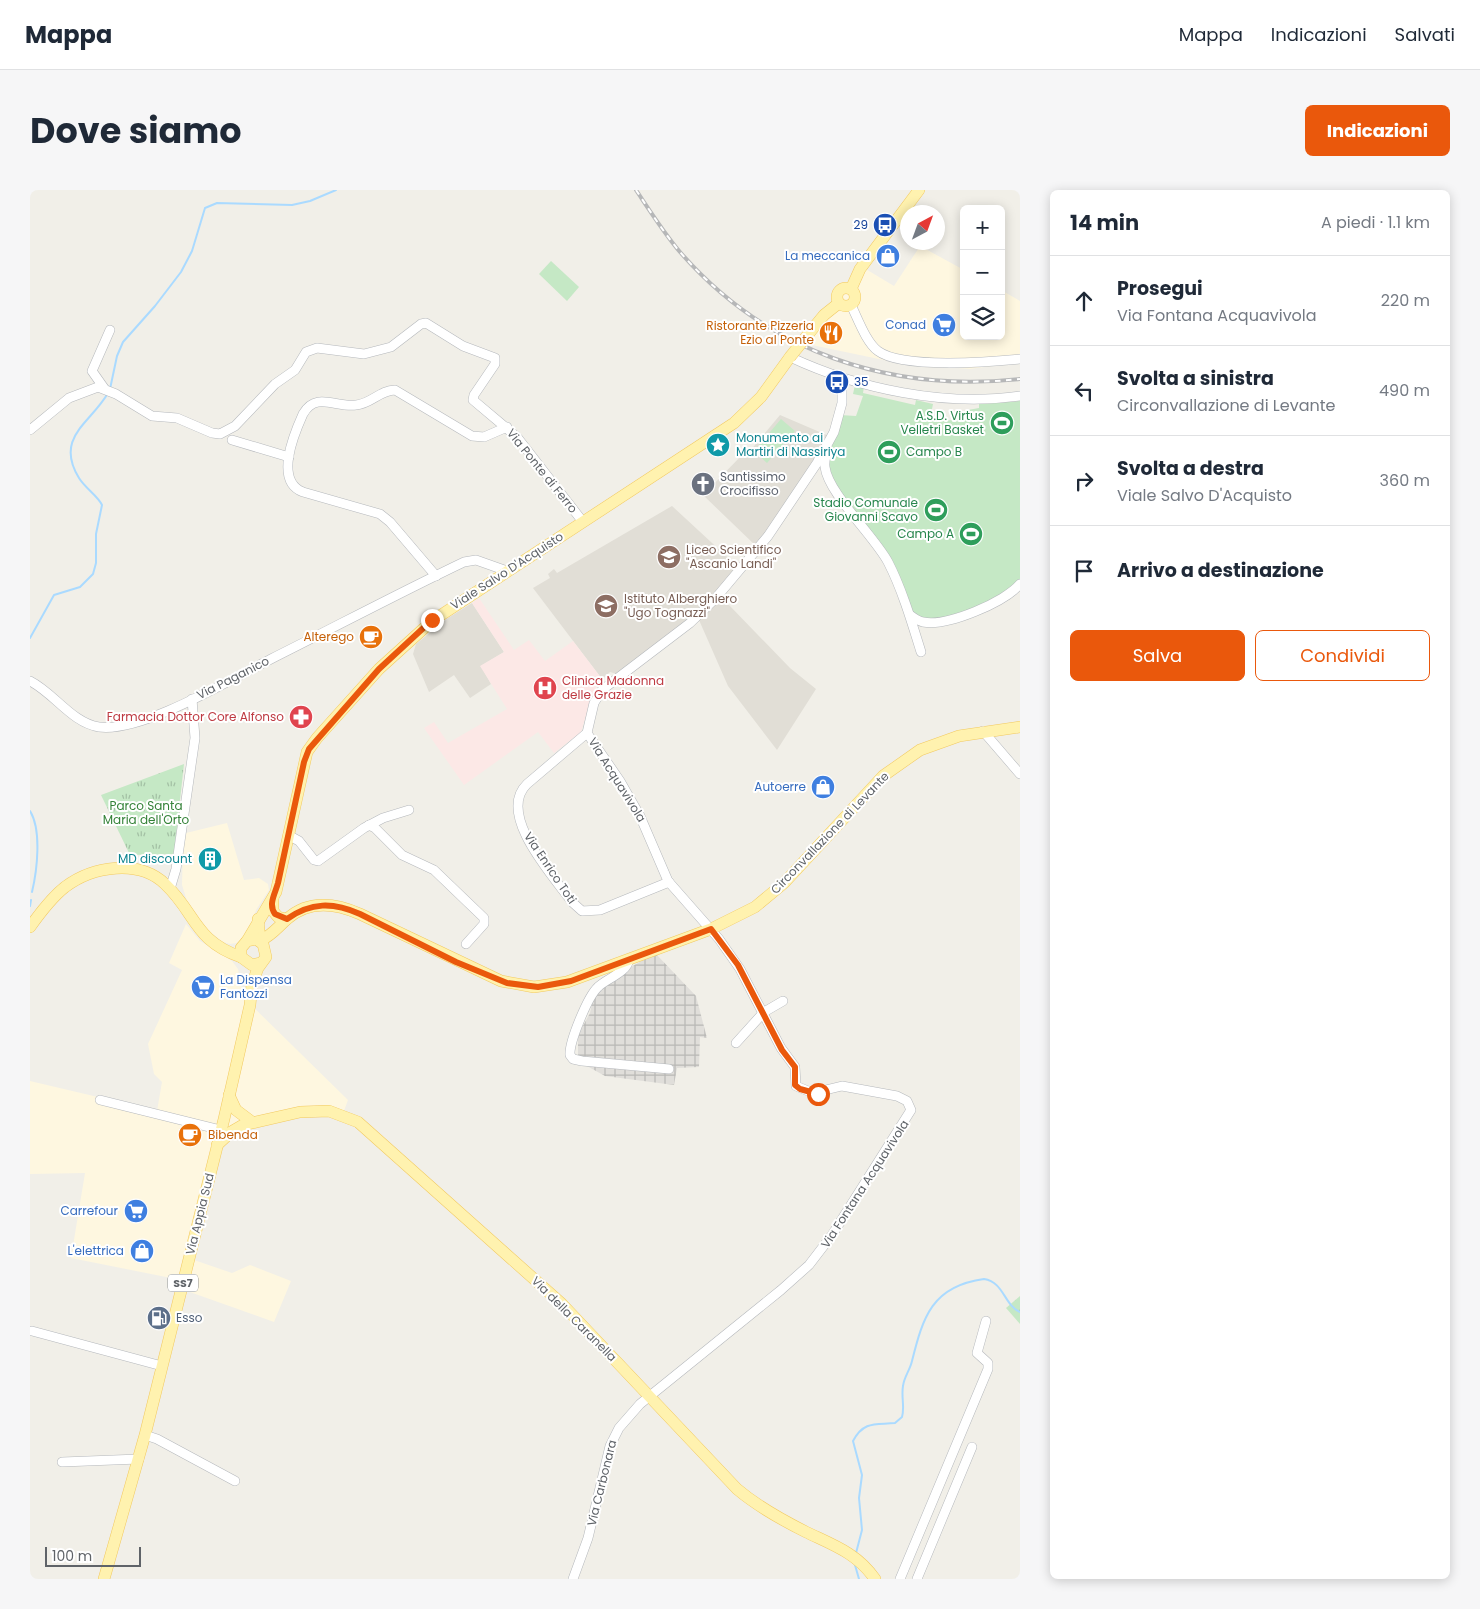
<!DOCTYPE html>
<html lang="it">
<meta charset="utf-8">
<style>
body{margin:0;font-family:Poppins,sans-serif;background:#f6f6f7;color:#1f2937}
.controls{position:absolute;right:15px;top:15px;display:grid;overflow:hidden;border-radius:8px;box-shadow:0 2px 12px #0003}
.controls button{width:45px;height:45px;display:grid;place-items:center;padding:0;border:0;border-bottom:1px solid #e0e1e3;background:#fff;color:#1f2937;font:25px sans-serif}
.compass{position:absolute;left:870px;top:15px;width:45px;height:45px;border-radius:50%;background:#fff;box-shadow:0 2px 12px #0003;rotate:41deg}
.scale{position:absolute;left:15px;bottom:12px;width:96px;box-sizing:border-box;padding-left:5px;border:2px solid #5f6368;border-top:0;font-size:14px;line-height:18px;white-space:nowrap;color:#5f6368;-webkit-text-stroke:4px #fff;paint-order:stroke}
.stop{position:absolute;width:15px;height:15px;margin:-11px;border:4px solid #ea580c;border-radius:50%;background:#fff}
.stop.end{background:#ea580c;border-color:#fff;box-shadow:0 1px 5px #0008}
.list{margin:0;padding:0;list-style:none}
h2{display:flex;justify-content:space-between;align-items:center;height:65px;margin:0;padding:0 20px;font-size:21px}
h2 small{font-size:16px;font-weight:400;color:#747a83}
.list li{display:grid;grid-template-columns:32px 1fr auto;gap:15px;align-items:center;box-sizing:border-box;height:90px;padding:0 20px;border-top:1px solid #e0e1e3}
.list b{display:block;font-size:19px;white-space:nowrap}
.list p{margin:0;font-size:16px;white-space:nowrap;color:#747a83}
.list em{font-size:16px;font-style:normal;color:#747a83}
.actions{display:flex;gap:10px;padding:15px 20px}
.actions a{flex:1;padding:11px 0;border:1px solid #ea580c;border-radius:8px;text-align:center;font-size:18px;color:#ea580c}
.actions .main{background:#ea580c;color:#fff}
.icon{flex:none;width:28px;height:28px;fill:none;stroke:currentColor;stroke-width:2;stroke-linecap:round;stroke-linejoin:round}
.map{position:relative;flex:none;width:990px;height:1389px;overflow:hidden;border-radius:8px}
header{display:flex;align-items:center;gap:30px;box-sizing:border-box;height:70px;padding:0 25px;background:#fff;border-bottom:1px solid #e0e1e3}
header strong{font-size:24px}
nav{display:flex;gap:28px;margin-inline-start:auto;font-size:18px}
.intro{display:flex;align-items:center;justify-content:space-between;box-sizing:border-box;height:120px;padding:0 30px}
h1{margin:0;font-size:35px}
.button{padding:12px 22px;border-radius:8px;background:#ea580c;color:#fff;font-size:18px;font-weight:700}
main{display:flex;gap:30px;padding:0 30px}
aside{flex:1;background:#fff;border-radius:8px;box-shadow:0 2px 12px #0003}
.map>svg:first-child{display:block}
.commercial{fill:#fef7e0}
.industrial{fill:url(#industrial-grid)}
.education{fill:#e1ded6}
.medical{fill:#fce8e6}
.grass{fill:#c5e8c5}
.forest{fill:url(#forest-crowns)}
.park{fill:url(#park-tufts)}
.lines{fill:none;stroke-linecap:round;stroke-linejoin:round}
.stream{stroke:#aadaff;stroke-width:2}
.minor-casing{stroke:#b5b8bc;stroke-width:10}
.major-casing{stroke:#f2c960;stroke-width:12}
.minor{stroke:#fff;stroke-width:9}
.major{stroke:#fff2af;stroke-width:11}
.rail-casing{stroke:#b6b7b8;stroke-width:4}
.rail{stroke:#fff;stroke-width:2;stroke-dasharray:5.5;stroke-linecap:butt}
.major-bridge-casing{stroke:#f2c960;stroke-width:12;stroke-linecap:butt}
.major-bridge{stroke:#fff2af;stroke-width:11}
.route{stroke:#ea580c;stroke-width:6}
.labels{text-anchor:middle;stroke-width:4;stroke-linejoin:round;paint-order:stroke}
.shield{fill:#fff;stroke:#8f9295;stroke-width:1}
.shield-label{font-size:11px;font-weight:bold;fill:#5f6368}
.transit-label{font-size:12px;fill:#164399;stroke:#fff;text-anchor:end}
.shop-label{font-size:12px;fill:#366cbe;stroke:#fff;text-anchor:end}
.food-label{font-size:12px;fill:#c56008;stroke:#fff;text-anchor:end}
.leisure-label{font-size:12px;fill:#27864d;stroke:#fff;text-anchor:end}
.culture-label{font-size:12px;fill:#0d838f;stroke:#fff;text-anchor:start}
.street-label{font-size:12px;fill:#5f6368;stroke:#fff}
.worship-label{font-size:12px;fill:#5b616d;stroke:#fff;text-anchor:start}
.education-label{font-size:12px;fill:#785e54;stroke:#fff;text-anchor:start}
.health-label{font-size:12px;fill:#be3a42;stroke:#fff;text-anchor:start}
.park-label{font-size:12px;fill:#348238;stroke:#fff}
.service-label{font-size:12px;fill:#4e5e75;stroke:#fff;text-anchor:start}
</style>
<header>
<strong>Mappa</strong>
<nav><a>Mappa</a><a>Indicazioni</a><a>Salvati</a></nav>
</header>
<div class="intro"><h1>Dove siamo</h1><a class="button">Indicazioni</a></div>
<main>
<div class="map">
<svg width="990" height="1389" viewBox="0 0 990 1389">
<defs>
<pattern id="industrial-grid" width="8" height="8" patternUnits="userSpaceOnUse" patternTransform="scale(1.25)"><rect width="8" height="8" fill="#e0deda"/><path d="M0 4h8M4 0v8" fill="none" stroke="#b9b8b5"/></pattern>
<pattern id="forest-crowns" width="20" height="18" patternUnits="userSpaceOnUse" patternTransform="scale(1.25)"><rect width="20" height="18" fill="#c5e8c5"/><path d="M2 6a3 3 0 1 1 6 0M12 15a3 3 0 1 1 6 0" fill="none" stroke="#a3c0a4"/></pattern>
<pattern id="park-tufts" width="24" height="20" patternUnits="userSpaceOnUse" patternTransform="scale(1.25)"><rect width="24" height="20" fill="#c5e8c5"/><path d="M3 7l-1-3M5 7V3M7 7l1-3M15 17l-1-3M17 17v-4M19 17l1-3" fill="none" stroke="#a3c0a4"/></pattern>
</defs>
<rect width="100%" height="100%" fill="#f1efe8"/>
<g class="commercial">
<path d="M890 56 934 80V146H971V100L990 111V172L940 179 868 173 777 154 834 78 864 96Z"/>
<path d="M197 633 214 690 229 688 238 694 239 700 226 720 218 743 207 753 200 754 193 752 175 738 157 711 152 695 153 656 156 643Z"/>
<path d="M156 734 170 751 202 771 208 779 214 808 318 910 311 929 296 925H279L248 931 204 943 193 956 164 1070 202 1083 220 1075 261 1091 244 1132 157 1101 146 1089 41 1068 55 983 0 984V891L127 921 132 892 124 884 118 854 152 780 139 773Z"/>
</g>
<path class="industrial" d="M625 763 666 806 677 848 670 847 669 877 647 878 644 895 575 886 548 871V845L560 823 564 804 574 793Z"/>
<g class="education">
<path d="M750 225 799 246 784 274 726 356 673 305 712 265 715 267Z"/>
<path d="M642 316 708 377 654 434 631 450 587 484 580 482 572 489 503 398 520 388 518 384 524 379 527 383Z"/>
<path d="M687 412 699 415 760 478 786 499 747 560 698 496 669 430Z"/>
<path d="M442 413 474 462 451 476 461 494 440 508 424 485 399 502 383 464 386 454 418 428Z"/>
</g>
<path class="medical" d="M449 408 484 460 499 450 515 471 543 451 572 489 563 503 551 542 524 563 508 542 434 595 394 538 404 532 418 553 477 519 450 476 474 462 442 413Z"/>
<g class="grass">
<path d="M521 71 549 97 537 111 509 84Z"/>
<path d="M825 195 834 197 833 203 885 215 886 210 903 214 900 229 914 231 937 228 938 220 949 218V214L990 211V390C980 407 914 435 894 430 874 424 869 385 860 368 847 345 803 305 799 281 796 264 806 242 810 225L826 226 833 206 823 204Z"/>
<path d="M751 229 765 241 737 273 724 261Z"/>
</g>
<path class="forest" d="M990 1106V1134L976 1118Z"/>
<path class="park" d="M154 574 144 664 100 665 71 605Z"/>
<g class="lines">
<g class="stream">
<path d="M80 199 87 166 93 152 125 116 151 82 162 61 175 18 187 13 262 15 280 11 306 0"/>
<path d="M0 448 24 405 50 397 63 384 66 373V344L72 315C68 306 55 298 49 288 24 247 61 233 78 203"/>
<path d="M0 621C12 640 7 681 2 702"/>
<path d="M0 716 1 710"/>
<path d="M826 1363 832 1340 829 1308 832 1285 823 1251C834 1230 847 1235 865 1233L872 1227C875 1217 871 1207 873 1196 874 1187 880 1180 882 1171 893 1127 902 1096 954 1089 974 1092 974 1115 990 1122"/>
<path d="M825 1375 829 1389"/>
</g>
<g class="minor-casing">
<g id="minor">
<path d="M821 115C828 129 836 152 848 161 872 179 960 172 990 169"/>
<path d="M760 167C828 199 916 217 990 206"/>
<path d="M74 198 62 181 80 140"/>
<path d="M0 240 39 208 68 197 86 204 122 226 147 228 182 243 190 244 205 236 245 194 265 180 276 162 287 158 334 164 361 157 391 134 396 133 433 156 465 168V174L444 205 443 210 487 247 553 332"/>
<path d="M202 250 259 267"/>
<path d="M797 262C796 267 794 271 795 277 798 303 844 346 858 372 872 399 882 433 891 462"/>
<path d="M406 386 360 332 350 324 273 302C244 291 264 244 273 224 286 201 306 218 326 215 341 214 350 200 365 200L442 246 454 247 477 237"/>
<path d="M880 425C884 428 888 431 893 432 917 437 975 412 990 394"/>
<path d="M0 491C24 503 42 533 69 537 112 543 201 489 241 469 305 437 369 403 434 372L446 370 477 381"/>
<path d="M953 541 990 584"/>
<path d="M557 543 497 594C466 624 523 686 542 712L552 721 570 720 639 692"/>
<path d="M339 635 345 638 372 665 404 680 454 728V734L436 754"/>
<path d="M258 645 269 651 284 670 288 671 334 638 353 628 379 620"/>
<path d="M140 699 146 679 165 548 162 509"/>
<path d="M599 769C597 783 577 788 568 797 558 806 539 852 540 865L543 869 552 871 639 879"/>
<path d="M706 853 734 822 753 811"/>
<path d="M70 910 191 940"/>
<path d="M2 1141 132 1176"/>
<path d="M115 1245 127 1249 205 1291"/>
<path d="M32 1272 109 1269"/>
<path d="M543 1389 558 1348 580 1256 589 1238 610 1214 751 1100 779 1075 802 1045 881 920 877 911 867 906 812 896 783 903 766 896 765 877 751 858 710 779 689 749 638 691 610 626 590 591 557 543 564 513 572 500 660 433 685 409 738 346 787 273 804 242 812 213V188"/>
<path d="M870 1389 958 1179V1173L947 1163 956 1131"/>
<path d="M887 1389 942 1257"/>
</g>
</g>
<g class="major-casing">
<g id="major">
<circle cx="816" cy="107" r="9"/>
<path d="M821 99 830 79 889 0"/>
<path d="M780 142 794 125 809 113"/>
<path d="M243 708V721L248 727 257 729"/>
<path d="M228 729 230 751C242 745 247 738 257 729 278 710 305 713 330 724L471 791 504 797 537 792 681 739 725 717 754 693 853 586 890 560 929 546 990 537"/>
<path d="M0 737C10 723 21 708 35 697 63 676 109 669 135 694 166 723 164 751 211 767"/>
<path d="M217 751 246 702 277 562 287 548 349 479 402 431 704 233 731 207 760 167"/>
<path d="M199 905 206 920 222 932"/>
<path d="M187 955 201 942 213 935 270 922 299 921 328 932 532 1114 707 1299C727 1316 752 1330 776 1342 803 1355 827 1363 845 1389"/>
<path d="M74 1389 115 1245 194 929 220 815 222 794 228 778 236 767 233 754 226 749 217 751 211 758V767L222 775 230 773"/>
</g>
</g>
<use href="#minor" class="minor"/>
<use href="#major" class="major"/>
<g class="rail-casing">
<path id="rail" d="M606 0C620 21 634 43 650 62 737 162 859 203 990 189"/>
</g>
<use href="#rail" class="rail"/>
<g class="major-bridge-casing">
<path id="major-bridge" d="M760 167 780 142"/>
</g>
<use href="#major-bridge" class="major-bridge"/>
</g>
<g class="lines">
<path class="route" d="M402 430 349 479 279 559 274 572 248 693C245 704 238 714 245 724L257 729C281 712 303 712 330 724L426 772 477 793 508 797 541 791 681 739 708 775 752 860 765 877V895L770 899 788 904"/>
</g>
<defs>
<g id="bus-disc" transform="scale(1.25)"><circle r="9.5" fill="#1a4fb4" stroke="#fff"/><path d="M-5-6H5V4H4V6H2V4H-2V6H-4V4H-5ZM-3.5-4V0h7V-4ZM-3.5 1.2v1.5H-2V1.2ZM2 1.2v1.5H3.5V1.2Z" fill="#fff"/></g>
<g id="shop-disc" transform="scale(1.25)"><circle r="9.5" fill="#3f7fe0" stroke="#fff"/><path d="M-5-2.5h2.3a2.7 3.5 0 0 1 5.4 0H5L5.5 6h-11ZM-1.5-2.5h3a1.5 2.3 0 0 0-3 0Z" fill="#fff"/></g>
<g id="supermarket-disc" transform="scale(1.25)"><circle r="9.5" fill="#3f7fe0" stroke="#fff"/><path d="M-6-5.5h2.5l.6 2H6L4.5 2H-2.5L-4.4-4H-6ZM-1.5 3.2a1.3 1.3 0 1 0 .1 0ZM3 3.2a1.3 1.3 0 1 0 .1 0Z" fill="#fff"/></g>
<g id="restaurant-disc" transform="scale(1.25)"><circle r="9.5" fill="#e8710a" stroke="#fff"/><path d="M-5-6h1v4h1v-4h1v4h1v-4h1v5L-1.5 .5V6h-2V.5L-5-1ZM5-6V6H3V1.5H1.5Q1.5-4 5-6Z" fill="#fff"/></g>
<g id="stadium-disc" transform="scale(1.25)"><circle r="9.5" fill="#2e9e5b" stroke="#fff"/><path d="M0-5a6.5 5 0 1 0 0 10a6.5 5 0 1 0 0-10ZM-3.5-1.8h7v3.6h-7Z" fill="#fff"/></g>
<g id="sight-disc" transform="scale(1.25)"><circle r="9.5" fill="#0f9aa8" stroke="#fff"/><path d="M0-6L1.8-2.2L6-1.7L2.9 1.2L3.7 5.4L0 3.3L-3.7 5.4L-2.9 1.2L-6-1.7L-1.8-2.2Z" fill="#fff"/></g>
<g id="church-disc" transform="scale(1.25)"><circle r="9.5" fill="#6b7280" stroke="#fff"/><path d="M-1.2-6h2.4v3.5h3.3v2.4h-3.3V6h-2.4V-.1h-3.3v-2.4h3.3Z" fill="#fff"/></g>
<g id="school-disc" transform="scale(1.25)"><circle r="9.5" fill="#8d6e63" stroke="#fff"/><path d="M0-5L7-2L0 1L-7-2ZM-4 1L0 2.5L4 1V4Q0 6-4 4Z" fill="#fff"/></g>
<g id="cafe-disc" transform="scale(1.25)"><circle r="9.5" fill="#e8710a" stroke="#fff"/><path d="M-5.5-4.5H6V0H3Q3 3.5 0 3.5H-2.5Q-5.5 3.5-5.5 0ZM3-3.2v2h1.7v-2ZM-6 4.5H4V6H-6Z" fill="#fff"/></g>
<g id="hospital-disc" transform="scale(1.25)"><circle r="9.5" fill="#e0444e" stroke="#fff"/><path d="M-5-5h3v3.5h4V-5h3V5h-3V1.5h-4V5h-3Z" fill="#fff"/></g>
<g id="pharmacy-disc" transform="scale(1.25)"><circle r="9.5" fill="#e0444e" stroke="#fff"/><path d="M-2-6h4v4h4v4h-4v4h-4v-4h-4v-4h4Z" fill="#fff"/></g>
<g id="building-disc" transform="scale(1.25)"><circle r="9.5" fill="#0f9aa8" stroke="#fff"/><path d="M-4-6H4V6H1V3H-1V6H-4ZM-2.5-4.3h1.7v1.8h-1.7ZM.8-4.3h1.7v1.8H.8ZM-2.5-1h1.7V.8h-1.7ZM.8-1h1.7V.8H.8Z" fill="#fff"/></g>
<g id="fuel-disc" transform="scale(1.25)"><circle r="9.5" fill="#5c6f8a" stroke="#fff"/><path d="M-5.5-6h7V0h2V4h1.3V-2.5L3-4.5l.8-.8L6-3V5H2.5V1h-1V6h-7ZM-4.2-4.7v3.2H.2V-4.7Z" fill="#fff"/></g>
</defs>
<g fill-rule="evenodd">
<use href="#bus-disc" x="855" y="35"/>
<use href="#shop-disc" x="858" y="66"/>
<use href="#supermarket-disc" x="914" y="135"/>
<use href="#restaurant-disc" x="801" y="143"/>
<use href="#bus-disc" x="807" y="192"/>
<use href="#stadium-disc" x="972" y="233"/>
<use href="#sight-disc" x="688" y="255"/>
<use href="#stadium-disc" x="859" y="262"/>
<use href="#church-disc" x="673" y="294"/>
<use href="#stadium-disc" x="906" y="320"/>
<use href="#stadium-disc" x="941" y="344"/>
<use href="#school-disc" x="639" y="367"/>
<use href="#school-disc" x="576" y="416"/>
<use href="#cafe-disc" x="341" y="447"/>
<use href="#hospital-disc" x="515" y="498"/>
<use href="#pharmacy-disc" x="271" y="527"/>
<use href="#shop-disc" x="793" y="597"/>
<use href="#building-disc" x="180" y="669"/>
<use href="#supermarket-disc" x="173" y="797"/>
<use href="#cafe-disc" x="160" y="945"/>
<use href="#supermarket-disc" x="106" y="1021"/>
<use href="#shop-disc" x="112" y="1061"/>
<use href="#fuel-disc" x="129" y="1128"/>
</g>
<g class="labels">
<rect class="shield" x="138" y="1084.5" width="30" height="17" rx="4"/>
<g class="shield-label">
<text x="153" y="1097">SS7</text>
</g>
<g class="transit-label">
<text x="838" y="39">29</text>
<text x="824" y="196" text-anchor="start">35</text>
</g>
<g class="shop-label">
<text x="840" y="70">La meccanica</text>
<text x="896" y="139">Conad</text>
<text x="776" y="601">Autoerre</text>
<text x="190" y="794" text-anchor="start">La Dispensa<tspan x="190" dy="14">Fantozzi</tspan></text>
<text x="88" y="1025">Carrefour</text>
<text x="94" y="1065">L'elettrica</text>
</g>
<g class="food-label">
<text x="784" y="140">Ristorante Pizzeria<tspan x="784" dy="14">Ezio al Ponte</tspan></text>
<text x="324" y="451">Alterego</text>
<text x="178" y="949" text-anchor="start">Bibenda</text>
</g>
<g class="leisure-label">
<text x="954" y="230">A.S.D. Virtus<tspan x="954" dy="14">Velletri Basket</tspan></text>
<text x="876" y="266" text-anchor="start">Campo B</text>
<text x="888" y="317">Stadio Comunale<tspan x="888" dy="14">Giovanni Scavo</tspan></text>
<text x="924" y="348">Campo A</text>
</g>
<g class="culture-label">
<text x="706" y="252">Monumento ai<tspan x="706" dy="14">Martiri di Nassiriya</tspan></text>
<text x="162" y="673" text-anchor="end">MD discount</text>
</g>
<g class="street-label">
<text transform="translate(512 281) rotate(51)" y="4">Via Ponte di Ferro</text>
<text transform="translate(477 381) rotate(-33)" y="4">Viale Salvo D'Acquisto</text>
<text transform="translate(203 488) rotate(-27)" y="4">Via Paganico</text>
<text transform="translate(587 590) rotate(58)" y="4">Via Acquavivola</text>
<text transform="translate(800 643) rotate(-46)" y="4">Circonvallazione di Levante</text>
<text transform="translate(520 678) rotate(56)" y="4">Via Enrico Toti</text>
<text transform="translate(835 994) rotate(-57)" y="4">Via Fontana Acquavivola</text>
<text transform="translate(170 1024) rotate(-76)" y="4">Via Appia Sud</text>
<text transform="translate(544 1129) rotate(45)" y="4">Via della Caranella</text>
<text transform="translate(572 1293) rotate(-76)" y="4">Via Carbonara</text>
</g>
<g class="worship-label">
<text x="690" y="291">Santissimo<tspan x="690" dy="14">Crocifisso</tspan></text>
</g>
<g class="education-label">
<text x="656" y="364">Liceo Scientifico<tspan x="656" dy="14">"Ascanio Landi"</tspan></text>
<text x="594" y="413">Istituto Alberghiero<tspan x="594" dy="14">"Ugo Tognazzi"</tspan></text>
</g>
<g class="health-label">
<text x="532" y="495">Clinica Madonna<tspan x="532" dy="14">delle Grazie</tspan></text>
<text x="254" y="531" text-anchor="end">Farmacia Dottor Core Alfonso</text>
</g>
<g class="park-label">
<text x="116" y="620">Parco Santa<tspan x="116" dy="14">Maria dell'Orto</tspan></text>
</g>
<g class="service-label">
<text x="146" y="1132">Esso</text>
</g>
</g>
</svg>
<div class="controls">
<button>+</button>
<button>−</button>
<button><svg class="icon" aria-label="layers" viewBox="0 0 24 24"><path d="M12 4l9 5-9 5-9-5zM3 14l9 5 9-5"/></svg></button>
</div>
<svg class="compass" viewBox="-18 -18 36 36"><path d="M0-13l5 13h-10z" fill="#e53935"/><path d="M0 13l5-13h-10z" fill="#747a83"/></svg>
<div class="scale">100 m</div>
<div class="stop" style="left:788px;top:904px"></div>
<div class="stop end" style="left:402px;top:430px"></div>
</div>
<aside>
<h2>14 min<small>A piedi · 1.1 km</small></h2>
<ul class="list">
<li><svg class="icon" aria-label="ahead" viewBox="0 0 24 24"><path d="M12 20V5M6 11l6-6 6 6"/></svg><div><b>Prosegui</b><p>Via Fontana Acquavivola</p></div><em>220 m</em></li>
<li><svg class="icon" aria-label="left" viewBox="0 0 24 24"><path d="M17 20v-9H6M10 6l-5 5 5 5"/></svg><div><b>Svolta a sinistra</b><p>Circonvallazione di Levante</p></div><em>490 m</em></li>
<li><svg class="icon" aria-label="right" viewBox="0 0 24 24"><path d="M7 20v-9h11M14 6l5 5-5 5"/></svg><div><b>Svolta a destra</b><p>Viale Salvo D'Acquisto</p></div><em>360 m</em></li>
<li><svg class="icon" aria-label="arrive" viewBox="0 0 24 24"><path d="M6 21V4h12l-3 4 3 4H6"/></svg><div><b>Arrivo a destinazione</b></div></li>
</ul>
<div class="actions"><a class="main">Salva</a><a>Condividi</a></div>
</aside>
</main>
